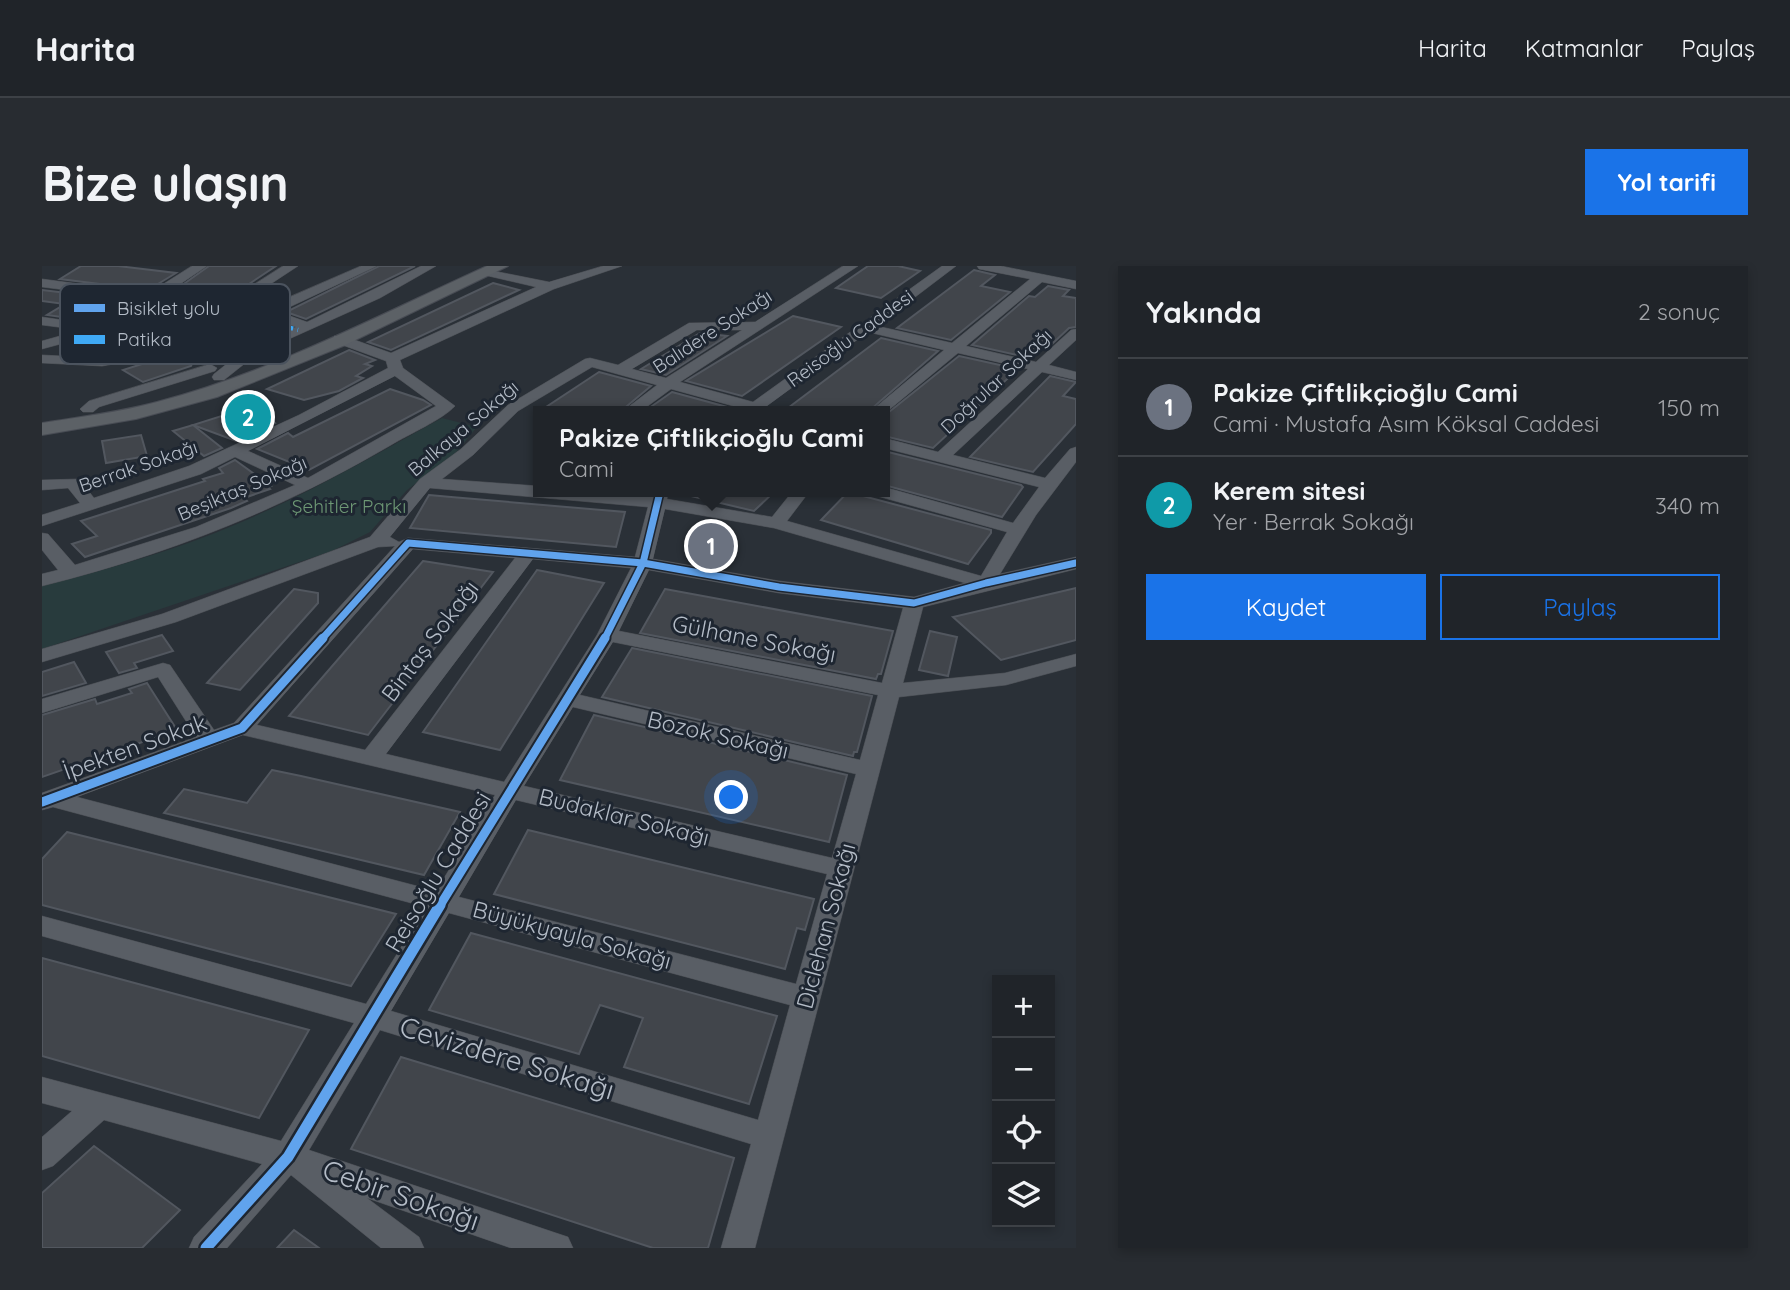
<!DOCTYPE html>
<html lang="tr">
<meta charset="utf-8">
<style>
body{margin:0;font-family:Quicksand,sans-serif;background:#282c31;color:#f1f3f6}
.controls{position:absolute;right:21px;bottom:21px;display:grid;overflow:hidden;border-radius:0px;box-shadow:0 4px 10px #0003}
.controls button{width:63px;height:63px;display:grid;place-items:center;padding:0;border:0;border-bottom:2px solid #3d4146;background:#202429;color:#f1f3f6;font:35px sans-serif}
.you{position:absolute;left:690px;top:532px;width:24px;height:24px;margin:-18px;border:5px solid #fff;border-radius:50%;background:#1a73e8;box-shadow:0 0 0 10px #1a73e833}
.badge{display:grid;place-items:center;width:46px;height:46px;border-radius:50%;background:#1a73e8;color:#fff;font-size:23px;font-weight:700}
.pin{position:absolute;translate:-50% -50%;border:4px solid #fff;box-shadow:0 2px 7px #0006}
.popup{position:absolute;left:491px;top:140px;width:357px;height:91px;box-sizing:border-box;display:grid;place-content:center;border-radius:0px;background:#202429;filter:drop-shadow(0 2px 5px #0005);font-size:23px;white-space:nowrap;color:#a2a4a8}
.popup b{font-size:26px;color:#f1f3f6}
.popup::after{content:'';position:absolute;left:50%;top:100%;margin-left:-14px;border:14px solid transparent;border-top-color:#202429}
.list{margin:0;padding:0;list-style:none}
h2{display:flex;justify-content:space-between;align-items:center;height:91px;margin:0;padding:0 28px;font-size:30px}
h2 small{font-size:23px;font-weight:400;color:#a2a4a8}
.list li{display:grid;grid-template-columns:46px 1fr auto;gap:21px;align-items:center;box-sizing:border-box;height:98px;padding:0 28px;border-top:2px solid #3d4146}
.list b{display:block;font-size:26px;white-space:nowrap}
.list p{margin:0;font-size:23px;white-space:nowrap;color:#a2a4a8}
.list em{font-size:23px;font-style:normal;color:#a2a4a8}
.actions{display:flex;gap:14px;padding:21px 28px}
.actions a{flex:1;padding:16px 0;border:2px solid #1a73e8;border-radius:0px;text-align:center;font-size:24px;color:#1a73e8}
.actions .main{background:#1a73e8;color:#fff}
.icon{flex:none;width:38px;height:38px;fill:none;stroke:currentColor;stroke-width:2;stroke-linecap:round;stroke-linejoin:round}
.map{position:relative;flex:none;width:1034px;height:982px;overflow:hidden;border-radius:0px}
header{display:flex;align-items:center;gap:42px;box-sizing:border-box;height:98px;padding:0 35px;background:#202429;border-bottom:2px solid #3d4146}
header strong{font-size:33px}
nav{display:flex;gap:38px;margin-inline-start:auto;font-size:24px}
.intro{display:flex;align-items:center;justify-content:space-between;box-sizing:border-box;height:168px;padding:0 42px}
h1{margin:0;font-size:49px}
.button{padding:18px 32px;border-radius:0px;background:#1a73e8;color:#fff;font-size:24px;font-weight:700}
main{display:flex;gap:42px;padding:0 42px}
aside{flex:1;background:#202429;border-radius:0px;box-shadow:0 4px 10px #0003}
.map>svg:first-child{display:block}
.green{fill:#283b3d}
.building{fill:#41454b;stroke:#52575f;stroke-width:2}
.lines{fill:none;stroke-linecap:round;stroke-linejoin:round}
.minor-casing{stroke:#484c52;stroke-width:1}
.major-casing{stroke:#484c54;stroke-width:2}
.minor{fill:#595e65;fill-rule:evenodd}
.major{fill:#5c6166;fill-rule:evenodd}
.quiet{stroke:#3fa9f5;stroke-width:4.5;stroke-dasharray:9 4.5;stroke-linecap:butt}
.cycleway-far2-casing{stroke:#1e2631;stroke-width:10}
.cycleway-far1-casing{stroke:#1e2631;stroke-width:13}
.cycleway-casing{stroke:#1e2631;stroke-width:16}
.cycleway-far2{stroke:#60a3ed;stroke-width:7}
.cycleway-far1{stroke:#60a3ed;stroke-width:9}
.cycleway{stroke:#60a3ed;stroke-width:11}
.labels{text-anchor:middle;stroke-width:6;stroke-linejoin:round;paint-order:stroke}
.far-street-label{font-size:19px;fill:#b4bcc7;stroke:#1e2631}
.far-park-label{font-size:19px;fill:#6d9774;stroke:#1e2631}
.street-label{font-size:23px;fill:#b4bcc7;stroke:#1e2631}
.near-street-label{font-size:28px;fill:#b4bcc7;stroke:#1e2631}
.key{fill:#1e2631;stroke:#4b535e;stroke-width:2}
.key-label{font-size:19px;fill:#b4bcc7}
</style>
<header>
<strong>Harita</strong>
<nav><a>Harita</a><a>Katmanlar</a><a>Paylaş</a></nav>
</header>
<div class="intro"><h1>Bize ulaşın</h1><a class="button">Yol tarifi</a></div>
<main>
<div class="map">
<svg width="1034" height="982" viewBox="0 0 1034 982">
<rect width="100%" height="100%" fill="#2a3037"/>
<path class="green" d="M400 152 435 161 412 189 365 224 328 266 290 285 0 383V320C66 303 132 285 195 258 266 228 333 189 400 152Z"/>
<g class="building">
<path d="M39 0H76L134 7 106 24 18 13Z"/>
<path d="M167 0H234L183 34 129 27Z"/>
<path d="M337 0H373L264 53 244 46Z"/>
<path d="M826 0H856L878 5 839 32 794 22Z"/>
<path d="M932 4 953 9 939 20 968 26 909 74 855 62Z"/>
<path d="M451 17 477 24 349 84 326 76Z"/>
<path d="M1006 20 1027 24 1021 30 1034 32V61L1027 62 1010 78 1007 74 988 92 930 79 987 30 993 31Z"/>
<path d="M0 24 66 32 63 38 74 44 55 56 5 49 23 38 0 35Z"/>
<path d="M751 50 799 61 700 130 644 115Z"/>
<path d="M222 53 245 61 217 72 193 64Z"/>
<path d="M658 67 685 70 624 109 599 103Z"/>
<path d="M839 72 896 85 827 145H742Z"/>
<path d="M144 84 154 90 149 100 101 116 81 104Z"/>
<path d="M307 84 333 94 323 98 330 100 314 110 321 112 297 125 262 134 225 123Z"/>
<path d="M917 90 976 103 891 182 842 170V150Z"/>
<path d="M557 106 609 120 579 145H543L533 143 529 145H498Z"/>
<path d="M1008 110 1034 116 1021 130 1034 133V158L991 206 928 191Z"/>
<path d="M348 123 381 134 389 139 267 204 215 183 246 167 251 171Z"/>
<path d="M630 126 685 141 679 145H603Z"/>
<path d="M211 140 233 157 194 175 151 159Z"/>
<path d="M151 159 180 182 162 190 131 165Z"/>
<path d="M99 169 105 190 64 197 60 175Z"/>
<path d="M842 185 979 219 981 221 960 251 842 219Z"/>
<path d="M193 194 229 220 226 221 228 223 202 232 205 235 189 242 43 291 30 278 55 270 39 255 163 215 161 213 181 207 177 202Z"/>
<path d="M650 226H732L712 245 649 230Z"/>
<path d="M806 226 949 264V267L926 298 779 254Z"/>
<path d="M387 229 409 231 583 246 574 281 368 262Z"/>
<path d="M647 266 691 269V294L645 291Z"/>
<path d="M381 295 451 306 326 469 247 450Z"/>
<path d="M495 304 562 317 458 484 381 466Z"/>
<path d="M1034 322V374L959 394 911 351Z"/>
<path d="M252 323 276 327V337L198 424 165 417Z"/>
<path d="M623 323 851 365 839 408H836L834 413 598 367Z"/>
<path d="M888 365 915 371 906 410 877 404Z"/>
<path d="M120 369 131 385 92 397 95 402 77 407 64 386Z"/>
<path d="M590 382 830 430 815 486H812L811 490 560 431Z"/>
<path d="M32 396 44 417 0 430V406Z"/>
<path d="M105 417 135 464 0 511V449L53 433 55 438 90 427 87 423Z"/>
<path d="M552 449 805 509 787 576 518 514Z"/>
<path d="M230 504 259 510 418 546 382 609 122 547 142 523 205 537Z"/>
<path d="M486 564 772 633 763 664 755 662 743 703 452 628Z"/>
<path d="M25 566 214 613 354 648 309 720 0 639V593Z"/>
<path d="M429 667 735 750 707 838 582 801 601 752 558 739 537 788 387 744Z"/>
<path d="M0 692 189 743 267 764 217 852 0 790Z"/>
<path d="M359 791 692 892 666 982H611L309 883Z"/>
<path d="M52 880 138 944 100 982H0V927Z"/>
<path d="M252 964 277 982H235Z"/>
</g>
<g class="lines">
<g class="minor-casing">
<g id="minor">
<path d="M150 0H165L122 29 168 35V41L112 35 63 66 0 83V75L39 64 0 59V51L55 59 96 33 0 21V13L107 27Z"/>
<path d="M241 0H256L133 81 107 92 60 100 0 97V89L60 92 99 85 123 75Z"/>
<path d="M319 0H335L237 46 265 56 379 0H394L338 32 216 87 182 114H172L170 111 172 108 206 81 254 61 220 49V43Z"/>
<path d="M561 0H580L512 23 358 94 361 102 413 140C400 154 367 168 349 179 236 245 127 288 0 320V308L16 304 0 284V267L6 268 33 299 154 261 253 219 193 191 159 208 0 260V249L38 237 26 222 0 224V214L37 213 52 232 147 200 257 149 346 102 344 95 292 76V70H302L349 87 494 21 442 9V3L507 16ZM353 110 394 140 266 212 206 185Z"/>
<path d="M801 0H816L638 116 711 136 900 0H914L835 60 910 77 988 13 937 3 935 0H959L1034 15V23L1000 16 924 80 994 96 1029 64 1034 63V74L1007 99 1034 106V114L1000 106 911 189 1003 212 1028 183 1034 181V196L994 249 958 308 1034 291V303L881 341 861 417 963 407 1034 388V400L964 419 857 431 713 982H679L709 878 338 764 267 884 514 967 526 971 531 982H469L325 932 377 971 382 982H339L249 909 185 982H147L152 971 220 898 62 854 11 900 0 904V871L30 845 0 837V811L239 875 312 757 0 670V650L324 738 384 641 11 541 0 544V527L154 471 116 411 0 447V433L121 397 128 399 172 464 192 457 353 280 336 281 134 356 0 396V383L120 348 328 271 378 213 419 183 466 139 543 93 548 92 576 99 647 57 713 56ZM655 64H700L624 112 590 103ZM826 66 902 84 829 145H842V148L916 87 986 103 896 186 842 172V182L997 221 971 257 842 221V226H832L835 230 965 266 939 310 745 255 767 226H750L730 251 625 233 626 226H610L608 231 552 226H496V220L400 213 431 189 476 145 550 101 615 119 581 145H599L629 123 702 143 700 145H734L725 140ZM388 222 606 241 593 291 366 272 357 276 348 271ZM623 243 732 262 923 317 872 331 737 315 611 293ZM371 283 473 292 323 484 215 459ZM491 293 589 302 555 369 462 516 344 488ZM607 304 737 327 861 342 840 417 577 365ZM571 376 836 429 818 494 538 429ZM531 441 814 508 790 592 482 520ZM201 469 453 529 394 625 35 531ZM474 534 785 608 754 718 417 631ZM407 647 748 739 716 854 349 745Z"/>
<path d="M168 98 175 102 173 105 57 141 51 146H41L38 143 47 135Z"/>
</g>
</g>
<g class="major-casing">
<path id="major" d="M445 0H466L301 80 175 131 94 153 0 169V157C39 151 78 146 115 136 230 106 337 49 445 0Z"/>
</g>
<use href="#minor" class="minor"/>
<use href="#major" class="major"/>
<path class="quiet" d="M128 78 201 49 256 64"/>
<g class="cycleway-far2-casing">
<g id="cycleway-far2">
<path d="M279 374 366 277 601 297 737 321 872 337 944 317 1034 297"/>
<path d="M562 374 601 297 618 226"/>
</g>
</g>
<g class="cycleway-far1-casing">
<g id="cycleway-far1">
<path d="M0 536 200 462 281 372"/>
<path d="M397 641 563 372"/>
</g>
</g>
<g class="cycleway-casing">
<path id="cycleway" d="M164 982 246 891 398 639"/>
</g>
<use href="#cycleway-far2" class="cycleway-far2"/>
<use href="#cycleway-far1" class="cycleway-far1"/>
<use href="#cycleway" class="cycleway"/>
</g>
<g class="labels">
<g class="far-street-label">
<text transform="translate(670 65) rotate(-33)" y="7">Balıdere Sokağı</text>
<text transform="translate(808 72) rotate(-36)" y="7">Reisoğlu Caddesi</text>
<text transform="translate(954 115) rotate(-43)" y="7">Doğrular Sokağı</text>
<text transform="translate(421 162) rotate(-40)" y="7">Balkaya Sokağı</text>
<text transform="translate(96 200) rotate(-19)" y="7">Berrak Sokağı</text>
<text transform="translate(200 222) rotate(-23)" y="7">Beşiktaş Sokağı</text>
</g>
<g class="far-park-label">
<text x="307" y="247">Şehitler Parkı</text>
</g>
<g class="street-label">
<text transform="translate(712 373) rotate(11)" y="8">Gülhane Sokağı</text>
<text transform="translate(388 375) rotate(-53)" y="8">Bintaş Sokağı</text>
<text transform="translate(676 469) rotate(13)" y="8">Bozok Sokağı</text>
<text transform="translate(93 481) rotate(-20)" y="8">İpekten Sokak</text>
<text transform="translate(582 551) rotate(14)" y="8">Budaklar Sokağı</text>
<text transform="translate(396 606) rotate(-59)" y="8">Reisoğlu Caddesi</text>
<text transform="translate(784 660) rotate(-75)" y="8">Diclehan Sokağı</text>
<text transform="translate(530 669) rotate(15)" y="8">Büyükyayla Sokağı</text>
</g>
<g class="near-street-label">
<text transform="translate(465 792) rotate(17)" y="10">Cevizdere Sokağı</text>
<text transform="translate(359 929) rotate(19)" y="10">Cebir Sokağı</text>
</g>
</g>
<rect x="18" y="18" width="230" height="80" rx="10" class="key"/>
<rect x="32" y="38" width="31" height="8" fill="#60a3ed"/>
<rect x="32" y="69" width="31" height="9" fill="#3fa9f5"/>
<g class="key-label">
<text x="75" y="49">Bisiklet yolu</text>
<text x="75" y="80">Patika</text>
</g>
</svg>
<div class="controls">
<button>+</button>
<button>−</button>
<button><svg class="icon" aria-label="locate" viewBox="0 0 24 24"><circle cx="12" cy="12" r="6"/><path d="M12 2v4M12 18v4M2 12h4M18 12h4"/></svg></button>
<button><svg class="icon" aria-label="layers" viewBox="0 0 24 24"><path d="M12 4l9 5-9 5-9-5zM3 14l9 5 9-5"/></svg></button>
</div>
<div class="you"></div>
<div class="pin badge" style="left:669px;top:280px;background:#6b7280">1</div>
<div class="popup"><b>Pakize Çiftlikçioğlu Cami</b>Cami</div>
<div class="pin badge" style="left:206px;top:151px;background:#0f9aa8">2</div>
</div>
<aside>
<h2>Yakında<small>2 sonuç</small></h2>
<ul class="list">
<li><span class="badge" style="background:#6b7280">1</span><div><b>Pakize Çiftlikçioğlu Cami</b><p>Cami · Mustafa Asım Köksal Caddesi</p></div><em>150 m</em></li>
<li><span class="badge" style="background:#0f9aa8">2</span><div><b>Kerem sitesi</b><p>Yer · Berrak Sokağı</p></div><em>340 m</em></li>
</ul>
<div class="actions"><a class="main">Kaydet</a><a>Paylaş</a></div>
</aside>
</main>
